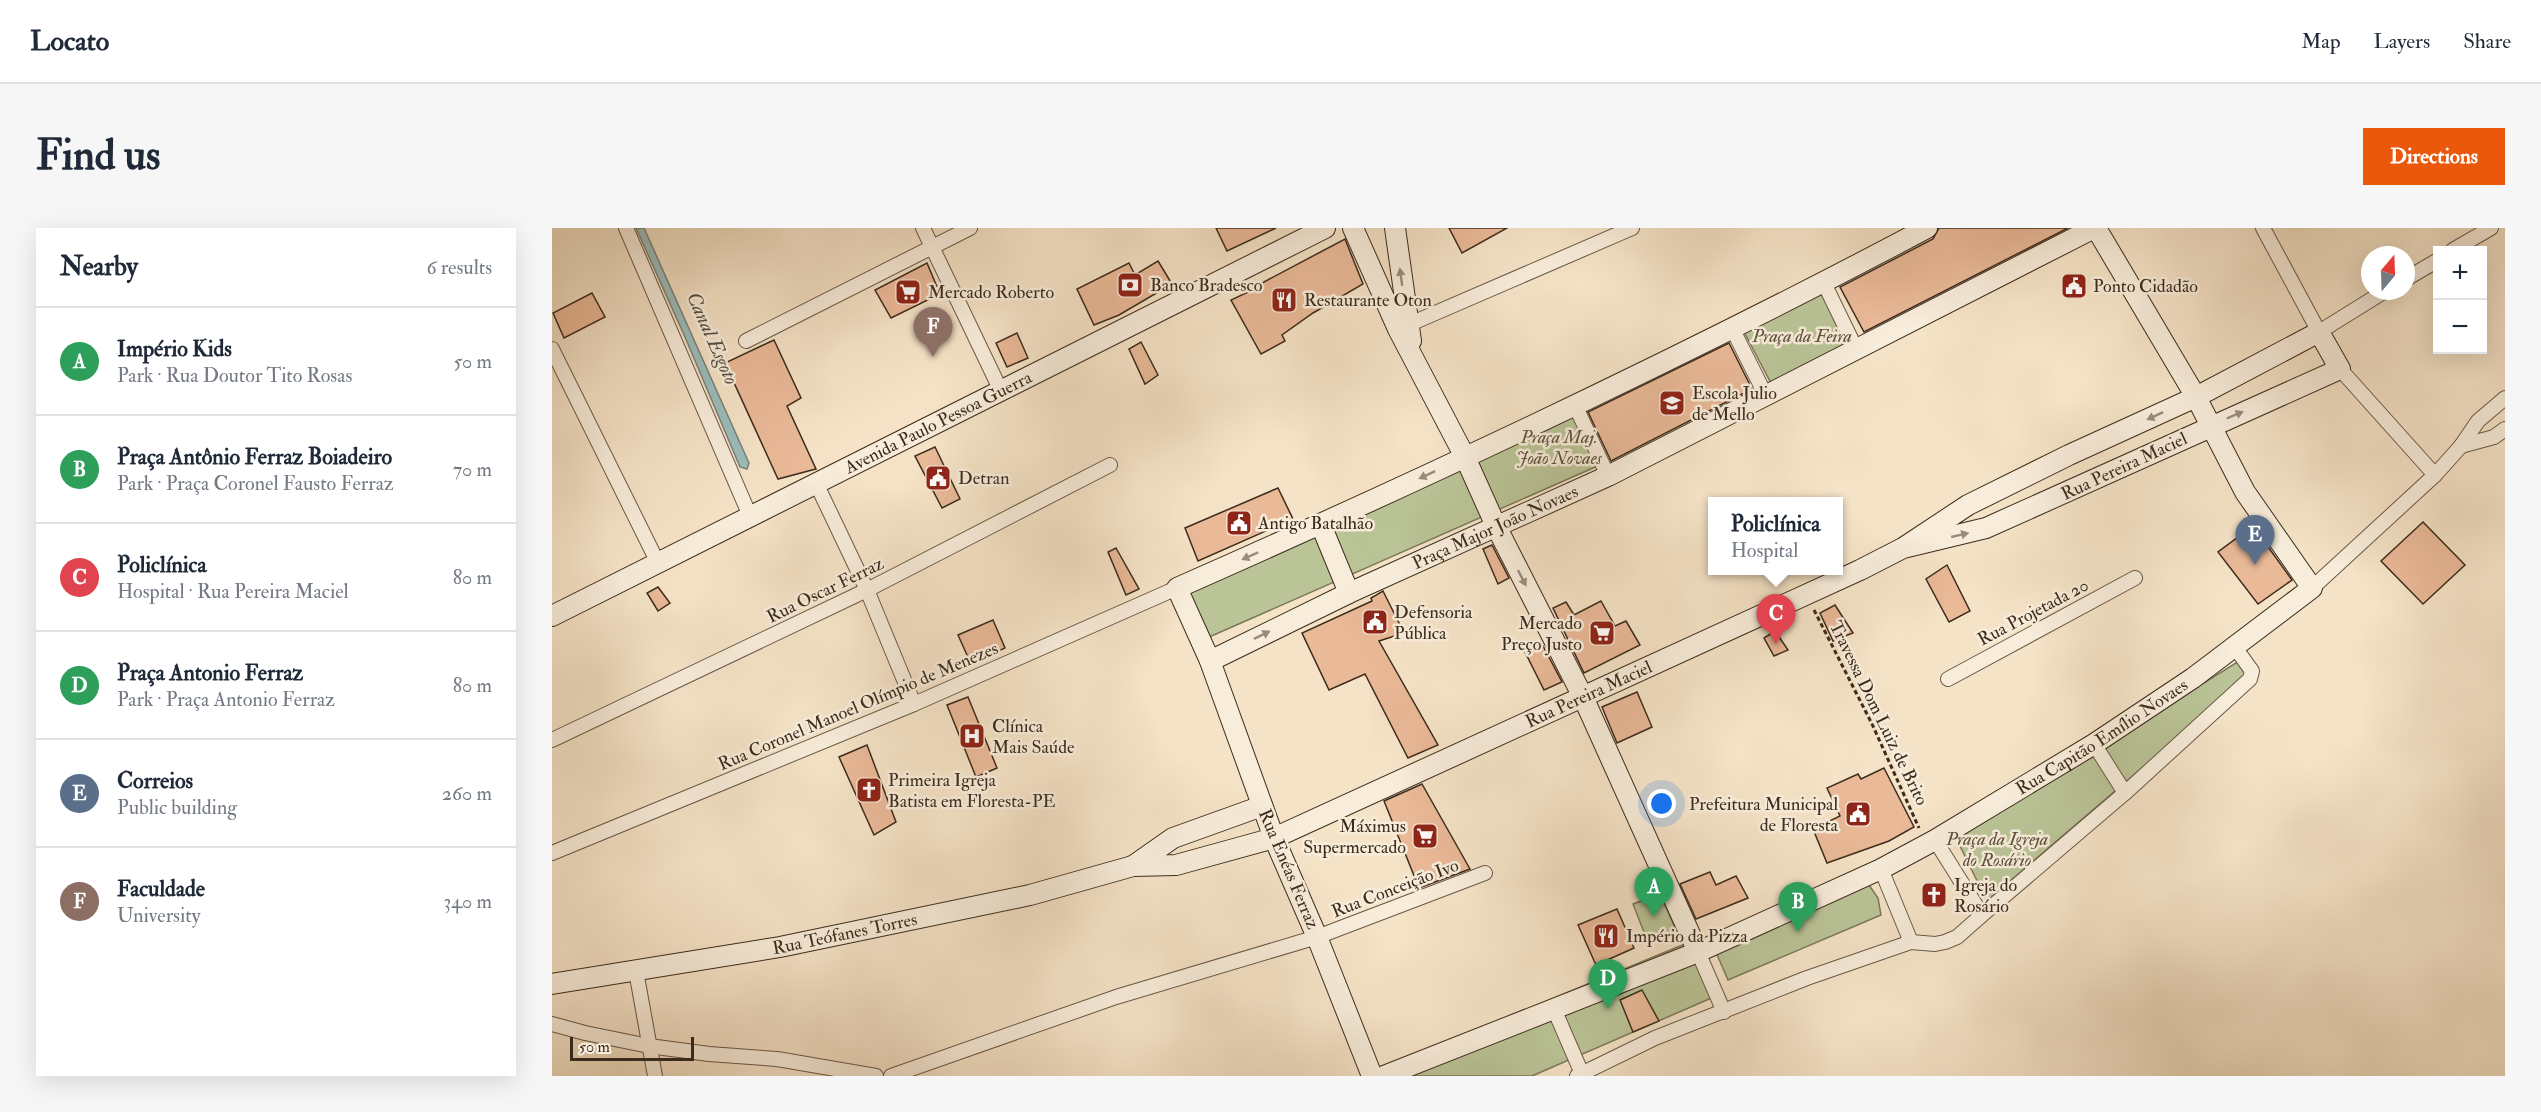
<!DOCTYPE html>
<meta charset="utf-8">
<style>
body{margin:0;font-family:"IM FELL Double Pica",serif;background:#f6f6f7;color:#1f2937}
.controls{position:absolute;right:18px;top:18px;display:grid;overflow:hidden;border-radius:0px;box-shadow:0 6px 24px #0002}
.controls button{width:54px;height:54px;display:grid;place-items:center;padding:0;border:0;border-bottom:2px solid #e0e1e3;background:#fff;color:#1f2937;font:30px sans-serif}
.compass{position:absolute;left:1809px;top:18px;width:54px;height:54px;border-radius:50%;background:#fff;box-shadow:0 6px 24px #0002;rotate:19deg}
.scale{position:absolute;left:18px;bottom:15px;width:124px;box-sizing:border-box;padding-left:6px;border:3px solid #3c2b1c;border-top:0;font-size:16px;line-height:21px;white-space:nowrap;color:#3c2b1c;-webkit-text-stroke:4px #f8eddb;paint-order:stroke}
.you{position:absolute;left:1110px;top:576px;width:21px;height:21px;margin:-15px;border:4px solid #fff;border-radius:50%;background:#1a73e8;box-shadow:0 0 0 9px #1a73e833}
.badge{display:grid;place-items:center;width:39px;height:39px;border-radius:50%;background:#ea580c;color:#fff;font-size:20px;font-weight:700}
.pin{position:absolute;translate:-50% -50px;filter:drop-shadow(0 2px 3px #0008)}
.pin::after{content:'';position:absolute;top:32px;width:21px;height:18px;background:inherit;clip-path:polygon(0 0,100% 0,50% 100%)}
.popup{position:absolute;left:1156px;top:269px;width:135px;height:78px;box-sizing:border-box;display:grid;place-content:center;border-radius:0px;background:#fff;filter:drop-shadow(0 2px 4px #0005);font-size:20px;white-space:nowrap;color:#747a83}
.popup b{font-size:22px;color:#1f2937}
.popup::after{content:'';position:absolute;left:50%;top:100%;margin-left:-12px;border:12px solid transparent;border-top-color:#fff}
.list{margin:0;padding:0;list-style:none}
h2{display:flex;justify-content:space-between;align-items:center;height:78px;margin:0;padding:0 24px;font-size:26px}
h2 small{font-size:20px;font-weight:400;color:#747a83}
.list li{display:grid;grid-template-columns:39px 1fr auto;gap:18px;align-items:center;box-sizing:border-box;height:108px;padding:0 24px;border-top:2px solid #e0e1e3}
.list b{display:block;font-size:22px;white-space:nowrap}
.list p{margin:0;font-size:20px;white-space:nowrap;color:#747a83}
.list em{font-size:20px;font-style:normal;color:#747a83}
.map{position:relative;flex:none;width:1953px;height:848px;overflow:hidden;border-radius:0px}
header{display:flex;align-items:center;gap:36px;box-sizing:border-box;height:84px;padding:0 30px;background:#fff;border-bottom:2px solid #e0e1e3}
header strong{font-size:28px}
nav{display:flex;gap:33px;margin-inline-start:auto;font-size:21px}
.intro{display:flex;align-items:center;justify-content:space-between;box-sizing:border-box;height:144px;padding:0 36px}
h1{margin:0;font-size:42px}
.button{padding:15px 27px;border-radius:0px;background:#ea580c;color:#fff;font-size:21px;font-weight:700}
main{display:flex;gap:36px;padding:0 36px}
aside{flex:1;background:#fff;border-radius:0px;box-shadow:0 6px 24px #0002}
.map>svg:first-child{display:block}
.green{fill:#bac497;stroke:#7b785a;stroke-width:1.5}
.water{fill:#9dbdbc;stroke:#76837c;stroke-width:1.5}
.building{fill:#eab998;stroke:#3c2b1c;stroke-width:1.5}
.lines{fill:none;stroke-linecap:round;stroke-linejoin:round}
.street-casing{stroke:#6a5947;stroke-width:16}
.secondary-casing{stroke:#3c2b1c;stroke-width:22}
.path{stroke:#3c2b1c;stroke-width:3;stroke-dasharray:4.5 3;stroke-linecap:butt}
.street{stroke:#f8eddb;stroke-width:14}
.secondary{stroke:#f8eddb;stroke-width:20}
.oneway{fill:#9a8c7c}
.labels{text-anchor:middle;stroke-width:5;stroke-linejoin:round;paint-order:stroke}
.poi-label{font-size:18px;fill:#3c2b1c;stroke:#f8eddb;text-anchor:start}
.park-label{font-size:18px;font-style:italic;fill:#5c513b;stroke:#f8eddb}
.street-label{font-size:18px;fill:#3c2b1c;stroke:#f8eddb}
.water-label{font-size:20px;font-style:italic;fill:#545044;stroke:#f8eddb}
</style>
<header>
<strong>Locato</strong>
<nav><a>Map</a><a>Layers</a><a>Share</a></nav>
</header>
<div class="intro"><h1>Find us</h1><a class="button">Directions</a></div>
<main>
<aside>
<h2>Nearby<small>6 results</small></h2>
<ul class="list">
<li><span class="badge" style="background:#2e9e5b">A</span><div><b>Império Kids</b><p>Park · Rua Doutor Tito Rosas</p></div><em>50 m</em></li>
<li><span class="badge" style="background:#2e9e5b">B</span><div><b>Praça Antônio Ferraz Boiadeiro</b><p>Park · Praça Coronel Fausto Ferraz</p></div><em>70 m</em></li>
<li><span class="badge" style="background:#e0444e">C</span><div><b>Policlínica</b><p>Hospital · Rua Pereira Maciel</p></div><em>80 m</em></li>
<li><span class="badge" style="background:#2e9e5b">D</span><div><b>Praça Antonio Ferraz</b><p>Park · Praça Antonio Ferraz</p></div><em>80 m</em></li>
<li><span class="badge" style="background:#5c6f8a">E</span><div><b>Correios</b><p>Public building</p></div><em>260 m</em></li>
<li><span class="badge" style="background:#8d6e63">F</span><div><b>Faculdade</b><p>University</p></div><em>340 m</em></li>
</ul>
</aside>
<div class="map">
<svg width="1953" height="848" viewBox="0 0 1953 848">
<rect width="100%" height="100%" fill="#f5e3c7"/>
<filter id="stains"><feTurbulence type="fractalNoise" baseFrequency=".00333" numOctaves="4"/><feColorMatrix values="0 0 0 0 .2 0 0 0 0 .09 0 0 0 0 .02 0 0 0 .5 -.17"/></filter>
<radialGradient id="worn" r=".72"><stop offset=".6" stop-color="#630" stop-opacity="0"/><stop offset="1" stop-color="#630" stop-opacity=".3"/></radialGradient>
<g class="green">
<path d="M1270 64 1297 119 1220 157 1191 102Z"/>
<path d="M1023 177 1050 236 655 410 634 358Z"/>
<path d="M1687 433 1697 448 1435 673 1404 610Z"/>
<path d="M1317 657 1326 670 1329 687 1176 752 1163 722Z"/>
<path d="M1108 666 1124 702 1095 712 1081 676Z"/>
<path d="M1140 713 1164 768 980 848H836L832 840Z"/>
</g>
<path class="water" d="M84 0H92L197 235 195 241 188 239 133 109Z"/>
<g class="building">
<path d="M664 0H724L675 23Z"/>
<path d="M897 0H955L910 25Z"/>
<path d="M1387 0H1516L1312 104 1288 59 1381 11Z"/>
<path d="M793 11 811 56 761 85 730 107 733 113 709 126 679 72 711 57 710 55Z"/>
<path d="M606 33 620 56 567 87 542 97 525 61 577 35 583 47Z"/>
<path d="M375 35 388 66 339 90 323 62Z"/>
<path d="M40 65 53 89 12 110 1 85Z"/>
<path d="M465 105 476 130 455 139 444 115Z"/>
<path d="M222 112 249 170 235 178 264 241 226 251 173 135Z"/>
<path d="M589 114 606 147 593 156 577 121Z"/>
<path d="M1177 115 1200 161 1059 233 1036 184Z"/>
<path d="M383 219 408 271 390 280 363 228Z"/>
<path d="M726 260 741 291 646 333 633 300Z"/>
<path d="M1871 294 1913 337 1871 376 1829 333Z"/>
<path d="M1701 298 1740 352 1706 376 1666 324Z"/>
<path d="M940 317 957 350 946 356 931 321Z"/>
<path d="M564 320 587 361 574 367 556 324Z"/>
<path d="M1395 337 1418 383 1397 394 1374 351Z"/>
<path d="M106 359 118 375 106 383 95 365Z"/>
<path d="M831 363 852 405 827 413 886 517 856 530 813 446 777 462 750 405 820 373 819 370Z"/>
<path d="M1049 373 1063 398 1074 393 1088 417 1032 445 1001 380 1014 374 1022 387Z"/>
<path d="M1283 377 1301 405 1281 413 1268 385Z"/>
<path d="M441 392 453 420 419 436 406 407Z"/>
<path d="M1223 403 1236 422 1222 428 1212 410Z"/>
<path d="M990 416 1010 454 992 462 973 424Z"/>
<path d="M1085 464 1100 499 1065 515 1050 479Z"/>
<path d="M416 469 445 540 424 549 395 477Z"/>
<path d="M315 517 344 594 322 607 287 529Z"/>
<path d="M1332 540 1362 599 1337 613 1275 635 1261 601 1288 588 1275 560 1306 546 1309 551Z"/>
<path d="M870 556 918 641 867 660 832 573Z"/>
<path d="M1158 644 1164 657 1184 648 1196 670 1144 691 1128 656Z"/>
<path d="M1065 681 1082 720 1044 737 1026 697Z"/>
<path d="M1090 762 1107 793 1081 804 1068 772Z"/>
</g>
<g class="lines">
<g class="street-casing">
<g id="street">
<path d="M74 0 198 288"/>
<path d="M371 0 449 163"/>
<path d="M1711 0 1767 104 1833 63"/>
<path d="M1901 22 1939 0"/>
<path d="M1854 51 1886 32"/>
<path d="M1272 55 1304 121"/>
<path d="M851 99 1080 0"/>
<path d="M1180 100 1214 168"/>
<path d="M194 113 418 0"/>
<path d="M0 121 105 333"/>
<path d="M1788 141 1883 247"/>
<path d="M1023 177 1056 248"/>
<path d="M1909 218 1942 209 1953 201"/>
<path d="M265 257 315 362 362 476"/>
<path d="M1760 360 1883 247 1909 218 1926 193 1953 170"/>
<path d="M1396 451 1583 350"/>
<path d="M0 512 315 362 558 237"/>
<path d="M1542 516 1573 565"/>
<path d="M0 625 362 476 625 360"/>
<path d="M1329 641 1359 714"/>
<path d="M1430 687 1573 565 1698 451 1700 443 1682 418"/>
<path d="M1146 724 1172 784"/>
<path d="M84 743 103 848"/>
<path d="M1002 781 1031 848"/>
<path d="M0 796 33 805 97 818 157 826 225 831 324 848"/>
<path d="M339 848 564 769 765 709 933 645"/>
<path d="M1025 848 1103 810 1255 750 1359 714 1383 716 1393 714 1405 709 1430 687 1383 612"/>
</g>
</g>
<g class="secondary-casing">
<g id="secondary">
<path d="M801 0 846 101 913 229 944 298 1031 469 1146 724"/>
<path d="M843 0 859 113"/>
<path d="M769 297 797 365"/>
<path id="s1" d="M0 388 773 0"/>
<path id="s2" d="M658 433 797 365 1056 248 1542 0"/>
<path d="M581 638 621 610 710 578"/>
<path id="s3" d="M0 756 228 719 478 667 581 638 624 637 722 610 1308 342 1351 320 1416 277 1517 227 1644 169 1767 104 1788 141 1434 300 1351 320"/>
<path d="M820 848 765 709 722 610 658 433 625 360C879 248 1130 130 1375 0"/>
<path id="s4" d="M832 848 1146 724 1329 641 1383 612 1542 516 1641 450 1760 360 1693 264 1644 169 1544 0"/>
</g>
</g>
<path class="path" d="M1262 382 1320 496 1367 600"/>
<use href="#street" class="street"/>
<use href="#secondary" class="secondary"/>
</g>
<defs><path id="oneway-solid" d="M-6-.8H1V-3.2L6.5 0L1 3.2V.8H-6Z" transform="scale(1.5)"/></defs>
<g class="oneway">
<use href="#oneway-solid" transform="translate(849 49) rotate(-98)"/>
<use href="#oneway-solid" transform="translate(1683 187) rotate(-23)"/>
<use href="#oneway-solid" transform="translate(1603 188) rotate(155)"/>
<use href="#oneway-solid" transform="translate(875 247) rotate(155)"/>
<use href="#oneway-solid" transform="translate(1408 307) rotate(-13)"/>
<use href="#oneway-solid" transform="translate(698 328) rotate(156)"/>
<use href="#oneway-solid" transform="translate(970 350) rotate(63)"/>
<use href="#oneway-solid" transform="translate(710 407) rotate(-26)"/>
</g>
<defs>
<g id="bank-square" transform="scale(1.35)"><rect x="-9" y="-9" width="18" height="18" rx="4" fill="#8f2418" stroke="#f8eddb"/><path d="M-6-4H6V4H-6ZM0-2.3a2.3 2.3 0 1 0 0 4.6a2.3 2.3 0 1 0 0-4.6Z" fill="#fff"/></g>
<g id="civic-square" transform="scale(1.35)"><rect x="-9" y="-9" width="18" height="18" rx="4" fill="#8f2418" stroke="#f8eddb"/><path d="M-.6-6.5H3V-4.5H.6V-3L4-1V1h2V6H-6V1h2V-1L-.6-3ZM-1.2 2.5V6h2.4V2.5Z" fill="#fff"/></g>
<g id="supermarket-square" transform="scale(1.35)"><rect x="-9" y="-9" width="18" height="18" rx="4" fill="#8f2418" stroke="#f8eddb"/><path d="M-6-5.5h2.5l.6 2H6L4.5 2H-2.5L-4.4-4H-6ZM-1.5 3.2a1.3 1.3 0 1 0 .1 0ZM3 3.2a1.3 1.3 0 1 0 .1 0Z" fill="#fff"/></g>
<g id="restaurant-square" transform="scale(1.35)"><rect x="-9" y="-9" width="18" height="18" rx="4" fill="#8f2418" stroke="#f8eddb"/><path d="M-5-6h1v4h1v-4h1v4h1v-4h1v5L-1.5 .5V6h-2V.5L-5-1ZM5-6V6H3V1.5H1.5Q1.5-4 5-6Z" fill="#fff"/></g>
<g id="university-square" transform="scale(1.35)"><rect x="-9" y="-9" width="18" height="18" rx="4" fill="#8f2418" stroke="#f8eddb"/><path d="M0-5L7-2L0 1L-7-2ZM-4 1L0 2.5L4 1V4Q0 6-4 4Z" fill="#fff"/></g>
<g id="hospital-square" transform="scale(1.35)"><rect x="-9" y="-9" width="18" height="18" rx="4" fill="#8f2418" stroke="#f8eddb"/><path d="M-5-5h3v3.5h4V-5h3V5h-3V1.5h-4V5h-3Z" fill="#fff"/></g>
<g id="church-square" transform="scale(1.35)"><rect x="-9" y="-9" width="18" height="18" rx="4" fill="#8f2418" stroke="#f8eddb"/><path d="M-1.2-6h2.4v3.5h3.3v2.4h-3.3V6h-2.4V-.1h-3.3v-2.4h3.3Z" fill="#fff"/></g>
</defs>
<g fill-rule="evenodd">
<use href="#bank-square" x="578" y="57"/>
<use href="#civic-square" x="1522" y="58"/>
<use href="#supermarket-square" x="356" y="64"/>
<use href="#restaurant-square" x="732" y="72"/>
<use href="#university-square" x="1120" y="175"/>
<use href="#civic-square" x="386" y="250"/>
<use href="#civic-square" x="687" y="295"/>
<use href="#civic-square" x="823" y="394"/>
<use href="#supermarket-square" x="1050" y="405"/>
<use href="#hospital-square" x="420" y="508"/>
<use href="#church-square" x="317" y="562"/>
<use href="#civic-square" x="1306" y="586"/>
<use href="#supermarket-square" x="873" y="608"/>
<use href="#church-square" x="1382" y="667"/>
<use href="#restaurant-square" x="1054" y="708"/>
</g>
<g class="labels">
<g class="poi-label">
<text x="598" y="63">Banco Bradesco</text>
<text x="1541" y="64">Ponto Cidadão</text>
<text x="376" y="70">Mercado Roberto</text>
<text x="752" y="78">Restaurante Oton</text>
<text x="1140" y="171">Escola Julio<tspan x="1140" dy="21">de Mello</tspan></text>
<text x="406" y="256">Detran</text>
<text x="706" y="301">Antigo Batalhão</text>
<text x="842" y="390">Defensoria<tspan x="842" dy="21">Pública</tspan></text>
<text x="1030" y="401" text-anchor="end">Mercado<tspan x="1030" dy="21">Preço Justo</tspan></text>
<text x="440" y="504">Clínica<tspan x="440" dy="21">Mais Saúde</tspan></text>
<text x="336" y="558">Primeira Igreja<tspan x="336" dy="21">Batista em Floresta-PE</tspan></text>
<text x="1286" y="582" text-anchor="end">Prefeitura Municipal<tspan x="1286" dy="21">de Floresta</tspan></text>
<text x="854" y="604" text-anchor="end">Máximus<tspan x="854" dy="21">Supermercado</tspan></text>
<text x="1402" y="663">Igreja do<tspan x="1402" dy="21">Rosário</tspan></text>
<text x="1074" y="714">Império da Pizza</text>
</g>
<g class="park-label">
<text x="1250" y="114">Praça da Feira</text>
<text x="1007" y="215">Praça Maj.<tspan x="1007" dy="21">João Novaes</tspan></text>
<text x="1445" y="617">Praça da Igreja<tspan x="1445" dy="21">do Rosário</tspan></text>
</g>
<g class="street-label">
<text dy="6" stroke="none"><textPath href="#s1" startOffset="432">Avenida Paulo Pessoa Guerra</textPath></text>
<text transform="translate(1572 238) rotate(-25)" y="6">Rua Pereira Maciel</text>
<text dy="6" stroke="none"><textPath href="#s2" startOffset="315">Praça Major João Novaes</textPath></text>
<text transform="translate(273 362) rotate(-26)" y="6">Rua Oscar Ferraz</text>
<text transform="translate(1481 384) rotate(-28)" y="6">Rua Projetada 20</text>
<text dy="6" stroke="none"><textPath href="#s3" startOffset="1084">Rua Pereira Maciel</textPath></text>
<text transform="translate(306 478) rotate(-23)" y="6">Rua Coronel Manoel Olímpio de Menezes</text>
<text transform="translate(1327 485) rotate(64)" y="6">Travessa Dom Luiz de Brito</text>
<text dy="6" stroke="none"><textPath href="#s4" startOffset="796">Rua Capitão Emílio Novaes</textPath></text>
<text transform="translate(737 641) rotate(67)" y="6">Rua Enéas Ferraz</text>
<text transform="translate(843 660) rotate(-21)" y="6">Rua Conceição Ivo</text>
<text dy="6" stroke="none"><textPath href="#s3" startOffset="297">Rua Teófanes Torres</textPath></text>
</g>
<g class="water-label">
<text transform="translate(161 110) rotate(66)" y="7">Canal Esgoto</text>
</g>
</g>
<rect width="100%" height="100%" filter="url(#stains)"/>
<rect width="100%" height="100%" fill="url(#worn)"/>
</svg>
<div class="controls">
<button>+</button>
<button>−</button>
</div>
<svg class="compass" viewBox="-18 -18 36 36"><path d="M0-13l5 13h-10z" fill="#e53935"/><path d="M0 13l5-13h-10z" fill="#747a83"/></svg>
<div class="scale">50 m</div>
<div class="you"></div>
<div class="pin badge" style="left:1102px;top:689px;background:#2e9e5b">A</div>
<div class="pin badge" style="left:1246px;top:704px;background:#2e9e5b">B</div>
<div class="pin badge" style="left:1224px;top:416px;background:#e0444e">C</div>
<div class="popup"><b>Policlínica</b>Hospital</div>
<div class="pin badge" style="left:1056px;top:781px;background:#2e9e5b">D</div>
<div class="pin badge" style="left:1703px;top:337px;background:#5c6f8a">E</div>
<div class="pin badge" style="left:381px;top:129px;background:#8d6e63">F</div>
</div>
</main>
